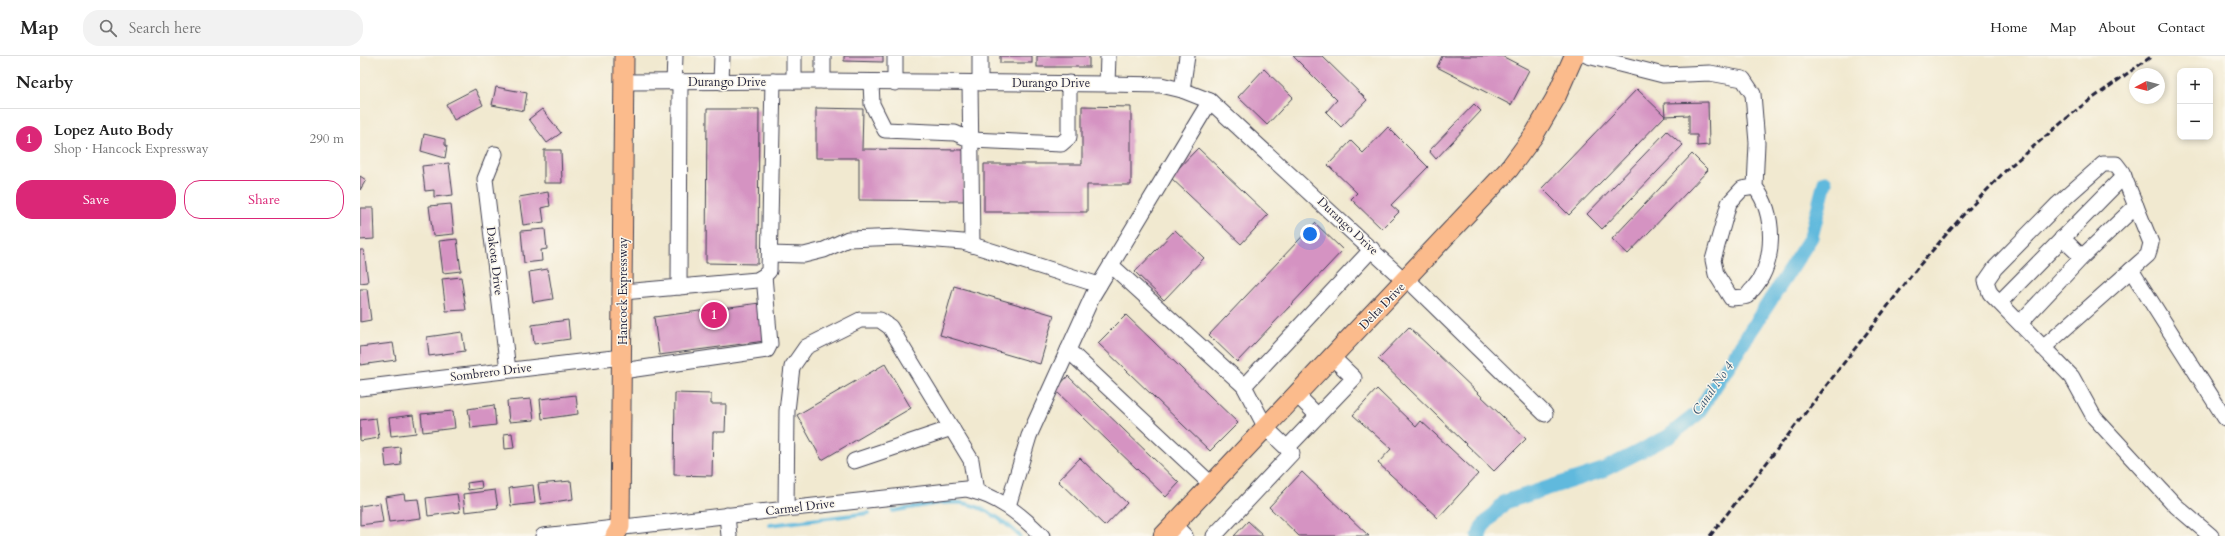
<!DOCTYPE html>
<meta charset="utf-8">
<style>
body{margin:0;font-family:Cardo,serif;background:#f2f2f2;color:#222}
.controls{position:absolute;right:12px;top:12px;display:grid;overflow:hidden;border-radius:8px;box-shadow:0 2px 6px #0003}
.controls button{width:36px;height:36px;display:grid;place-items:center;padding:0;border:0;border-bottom:1px solid #e0e0e0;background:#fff;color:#222;font:20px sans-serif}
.compass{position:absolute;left:1769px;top:12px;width:36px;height:36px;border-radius:50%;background:#fff;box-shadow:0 2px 6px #0003;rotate:263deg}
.you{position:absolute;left:950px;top:178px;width:14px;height:14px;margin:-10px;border:3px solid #fff;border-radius:50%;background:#1a73e8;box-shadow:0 0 0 6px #1a73e833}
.badge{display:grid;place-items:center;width:26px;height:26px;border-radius:50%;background:#db2777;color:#fff;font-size:13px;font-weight:700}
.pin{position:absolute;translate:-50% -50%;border:2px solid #fff;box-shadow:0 1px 4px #0006}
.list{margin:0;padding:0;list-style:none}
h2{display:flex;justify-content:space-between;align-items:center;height:52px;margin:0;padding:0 16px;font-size:17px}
h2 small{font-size:13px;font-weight:400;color:#767676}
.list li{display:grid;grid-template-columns:26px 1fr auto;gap:12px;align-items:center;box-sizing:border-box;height:60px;padding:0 16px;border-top:1px solid #e0e0e0}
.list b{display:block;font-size:15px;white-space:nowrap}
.list p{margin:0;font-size:13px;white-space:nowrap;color:#767676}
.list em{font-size:13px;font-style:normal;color:#767676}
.actions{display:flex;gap:8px;padding:12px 16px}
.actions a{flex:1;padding:9px 0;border:1px solid #db2777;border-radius:16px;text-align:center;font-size:14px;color:#db2777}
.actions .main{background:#db2777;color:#fff}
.icon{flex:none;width:22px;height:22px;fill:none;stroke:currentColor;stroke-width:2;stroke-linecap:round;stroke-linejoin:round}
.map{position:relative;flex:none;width:1865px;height:480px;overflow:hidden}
header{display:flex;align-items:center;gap:24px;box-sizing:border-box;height:56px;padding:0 20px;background:#fff;border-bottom:1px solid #e0e0e0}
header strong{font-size:19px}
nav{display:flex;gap:22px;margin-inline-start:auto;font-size:14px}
.search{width:280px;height:36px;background:#f2f2f2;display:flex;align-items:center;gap:10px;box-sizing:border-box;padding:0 14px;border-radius:16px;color:#767676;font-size:15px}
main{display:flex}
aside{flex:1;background:#fff}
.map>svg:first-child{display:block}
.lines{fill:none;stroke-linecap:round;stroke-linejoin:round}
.stream{stroke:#60b9dd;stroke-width:4}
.canal{stroke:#60b9dd;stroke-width:15}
.building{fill:#d593c2}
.minor-casing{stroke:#414051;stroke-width:17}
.major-casing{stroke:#414051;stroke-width:21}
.minor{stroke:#fff;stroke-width:15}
.major{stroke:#fbbb8c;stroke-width:19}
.rail{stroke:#22223b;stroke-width:3;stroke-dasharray:6 3;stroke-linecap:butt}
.labels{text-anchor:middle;stroke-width:3;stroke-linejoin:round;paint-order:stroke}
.street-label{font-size:12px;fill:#22223b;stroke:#fbf7ec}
.water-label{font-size:13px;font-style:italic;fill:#385774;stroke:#fbf7ec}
</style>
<header>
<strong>Map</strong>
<div class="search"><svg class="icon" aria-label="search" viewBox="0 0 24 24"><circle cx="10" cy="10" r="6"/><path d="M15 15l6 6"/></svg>Search here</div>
<nav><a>Home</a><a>Map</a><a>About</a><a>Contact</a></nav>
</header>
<main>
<aside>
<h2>Nearby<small></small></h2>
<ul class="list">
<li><span class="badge">1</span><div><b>Lopez Auto Body</b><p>Shop · Hancock Expressway</p></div><em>290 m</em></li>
</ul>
<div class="actions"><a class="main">Save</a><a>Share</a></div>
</aside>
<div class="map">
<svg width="1865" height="480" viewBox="0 0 1865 480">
<rect width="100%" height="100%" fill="#fbf7ec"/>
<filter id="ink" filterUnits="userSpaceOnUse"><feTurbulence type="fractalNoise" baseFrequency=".025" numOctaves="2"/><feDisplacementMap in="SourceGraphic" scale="8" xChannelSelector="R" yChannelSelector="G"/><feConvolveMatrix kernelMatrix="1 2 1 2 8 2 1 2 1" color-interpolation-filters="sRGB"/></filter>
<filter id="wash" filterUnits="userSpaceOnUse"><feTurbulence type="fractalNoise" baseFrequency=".012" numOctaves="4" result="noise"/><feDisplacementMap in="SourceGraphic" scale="16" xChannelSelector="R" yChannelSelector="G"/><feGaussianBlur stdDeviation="0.9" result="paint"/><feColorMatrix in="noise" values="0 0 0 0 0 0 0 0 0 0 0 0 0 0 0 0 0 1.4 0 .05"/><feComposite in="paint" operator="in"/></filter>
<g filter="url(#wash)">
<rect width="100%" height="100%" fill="#f1e9d0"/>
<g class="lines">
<g class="stream">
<path d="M533 455C592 445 612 435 660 480"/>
<path d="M410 469 509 457"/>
</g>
<path class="canal" d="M1119 480 1122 471 1145 446 1243 414 1308 381 1337 358 1451 181 1465 126"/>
</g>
<g id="blocks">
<g class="building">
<path d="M484 0H523V6L484 5Z"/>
<rect x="640" y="0" width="32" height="7"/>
<rect x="677" y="0" width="52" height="11"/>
<path d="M933 0H962L1007 44 981 71 966 56 977 44Z"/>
<path d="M1082 0H1142L1169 14 1151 49 1077 11Z"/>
<path d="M904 13 933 41 907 69 878 41Z"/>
<path d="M136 31 167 37 164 55 132 49Z"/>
<path d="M115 33 123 49 94 64 86 48Z"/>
<path d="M1277 33 1305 60 1304 47 1348 46 1349 89 1337 90V79H1329V59L1305 60 1209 159 1182 132Z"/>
<path d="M1114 48 1121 55 1076 103 1069 95Z"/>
<path d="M722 50 771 51V129H727V156H624V108H722Z"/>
<path d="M456 52 503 53 502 93 604 94V145L499 144V102H456Z"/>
<path d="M182 53 201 77 187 87 169 63Z"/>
<path d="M347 53H399L398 208 346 207Z"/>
<path d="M1028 71 1068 111 1031 149 1039 156 1022 173 991 143 997 137 968 109 991 85 1003 97Z"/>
<path d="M1307 75 1323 89 1242 173 1227 158Z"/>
<path d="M64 78 85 83V89L87 90 85 102 61 95Z"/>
<path d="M838 92 908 159 881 188 810 121Z"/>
<path d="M184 94H201L202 127H184Z"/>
<path d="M1332 98 1348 114 1268 198 1252 183Z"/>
<path d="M89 107 93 139 74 141V134L65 135 62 110Z"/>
<path d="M0 120 6 124 0 134Z"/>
<path d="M188 136 190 150 182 152 184 166 163 169 159 141Z"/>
<path d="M91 148 94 178 73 180 69 150Z"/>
<path d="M0 152H13L14 183 0 184Z"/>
<path d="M955 167 983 194 877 306 849 279Z"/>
<path d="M185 173 187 193 181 194 182 205 164 207 161 175Z"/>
<path d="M815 174 844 202 804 244 775 216Z"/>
<path d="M97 183 101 215 83 217 79 185Z"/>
<path d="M0 194H4L8 226 0 227Z"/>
<path d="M188 213 193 243 173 246 169 216Z"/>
<path d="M101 221 106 254 86 255 82 223Z"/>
<path d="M594 230 694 259 680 308 580 279Z"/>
<path d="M0 233H7L11 264 0 266Z"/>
<path d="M400 247 405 285 299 299 294 261Z"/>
<path d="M766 259 878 367 850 395 738 287Z"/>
<path d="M208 264 210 283 174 288 172 269Z"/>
<path d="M1049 271 1166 383 1134 415 1018 303Z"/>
<path d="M102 276 105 295 69 300 67 281Z"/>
<path d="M33 287 36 304 0 309V291Z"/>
<path d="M525 308 551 352 462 404 437 359Z"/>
<path d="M708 320 819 427 806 441 695 334Z"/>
<path d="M1017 333 1056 371 1061 365 1118 418 1078 462 1018 407 1031 393 993 359Z"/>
<path d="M315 337 351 338V348H366L365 376H353L352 420 314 419Z"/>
<path d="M216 339 218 358 182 363 180 343Z"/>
<path d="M171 343 174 364 149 366 147 345Z"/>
<path d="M134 349 136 369 111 372 108 353Z"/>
<path d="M93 355 95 372 63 376 61 358Z"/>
<path d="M53 359 56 377 31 380 29 362Z"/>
<path d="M16 362 19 382 0 385V364Z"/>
<path d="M152 377 154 392 145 393 144 378Z"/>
<path d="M40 391 41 409 26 411 24 393Z"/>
<path d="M720 402 767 447 745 470 698 425Z"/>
<path d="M942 416 1009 480H939L909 451Z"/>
<path d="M121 425 122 432 108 434 107 427Z"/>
<path d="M211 425 213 443 181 448 178 428Z"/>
<path d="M173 429 175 447 151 450 149 432Z"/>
<path d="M135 434 138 452 105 456 103 438Z"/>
<path d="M44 438 45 444 58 443 61 462 29 466 25 441Z"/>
<path d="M97 438 100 456 68 460 66 442Z"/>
<path d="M20 447 23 466 0 469V450Z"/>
<path d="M888 465 904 480H874Z"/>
</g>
</g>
</g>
<g filter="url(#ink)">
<use href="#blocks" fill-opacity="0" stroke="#414051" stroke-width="1"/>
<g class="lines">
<g class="minor-casing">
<g id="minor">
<path d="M463 0V25"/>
<path d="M1228 0 1303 19 1350 17 1383 23 1393 38 1397 87 1395 131C1416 158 1416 207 1393 233 1391 234 1389 238 1387 240 1383 242 1376 241 1371 242L1356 218 1353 204 1369 147 1382 133 1395 131"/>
<path d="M434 25V0"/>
<path d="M264 26 463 25 747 28 801 29 822 34 850 45 1045 225"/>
<path d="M314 26 315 0"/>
<path d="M361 26 362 0"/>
<path d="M511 27 512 48 525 74 595 77 611 84 701 88 709 81V27"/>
<path d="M535 27V0"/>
<path d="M610 27 612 189"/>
<path d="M620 27V0"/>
<path d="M747 28 748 0"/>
<path d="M822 34 827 0"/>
<path d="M135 98 125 123 148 314"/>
<path d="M1702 182 1722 201"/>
<path d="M410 198 444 199 464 194 488 183 541 181 603 186 739 229"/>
<path d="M751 209 884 330 1012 193"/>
<path d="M1771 214 1865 362"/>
<path d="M1047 223 1185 358"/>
<path d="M319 231 397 224 404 220 409 215 413 25"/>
<path d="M263 236 319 231 320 26"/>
<path d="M1640 246 1764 120"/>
<path d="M1660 267 1722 201 1776 150"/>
<path d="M1683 292 1788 199 1791 187 1762 116 1756 108H1743L1698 148 1635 212 1626 225 1630 237 1712 321 1734 361 1816 450 1851 480"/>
<path d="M708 294 852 429"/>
<path d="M262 315 407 294 410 288 404 220"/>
<path d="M0 332 262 301"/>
<path d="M937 339 958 360"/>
<path d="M927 392 994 322 973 302"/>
<path d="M494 405 592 372"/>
<path d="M648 450 669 380 733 239 850 45"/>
<path d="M426 452 427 355 432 311 446 291 500 264H520L530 271 611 404 616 436"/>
<path d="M367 459 369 480"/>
<path d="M814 469 825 480"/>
<path d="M183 480 606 433C638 440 659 457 682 480"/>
<path d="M854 480 932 397 906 372 884 330"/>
</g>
</g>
<g class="major-casing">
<g id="major">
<path d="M255 480 260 471 264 0"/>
<path d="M803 480 1149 113 1174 79 1195 43 1214 0"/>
</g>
</g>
<use href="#minor" class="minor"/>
<use href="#major" class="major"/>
<path class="rail" d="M1350 480 1558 211 1604 158 1648 112 1719 52 1792 0"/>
</g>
</g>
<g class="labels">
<g class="street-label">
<text x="367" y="30">Durango Drive</text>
<text x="691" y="31">Durango Drive</text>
<text transform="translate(988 170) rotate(43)" y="4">Durango Drive</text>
<text transform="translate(135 205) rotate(83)" y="4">Dakota Drive</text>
<text transform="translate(263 235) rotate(-90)" y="4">Hancock Expressway</text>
<text transform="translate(1022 250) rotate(-46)" y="4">Delta Drive</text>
<text transform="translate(131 316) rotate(-7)" y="4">Sombrero Drive</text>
<text transform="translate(440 451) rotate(-7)" y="4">Carmel Drive</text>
</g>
<g class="water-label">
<text transform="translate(1352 332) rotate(-55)" y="5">Canal No 4</text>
</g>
</g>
</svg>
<div class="controls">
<button>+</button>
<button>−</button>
</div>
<svg class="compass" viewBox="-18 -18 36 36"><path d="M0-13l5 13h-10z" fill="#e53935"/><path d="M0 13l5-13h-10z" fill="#767676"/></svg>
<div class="you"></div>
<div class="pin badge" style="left:354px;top:259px">1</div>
</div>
</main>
